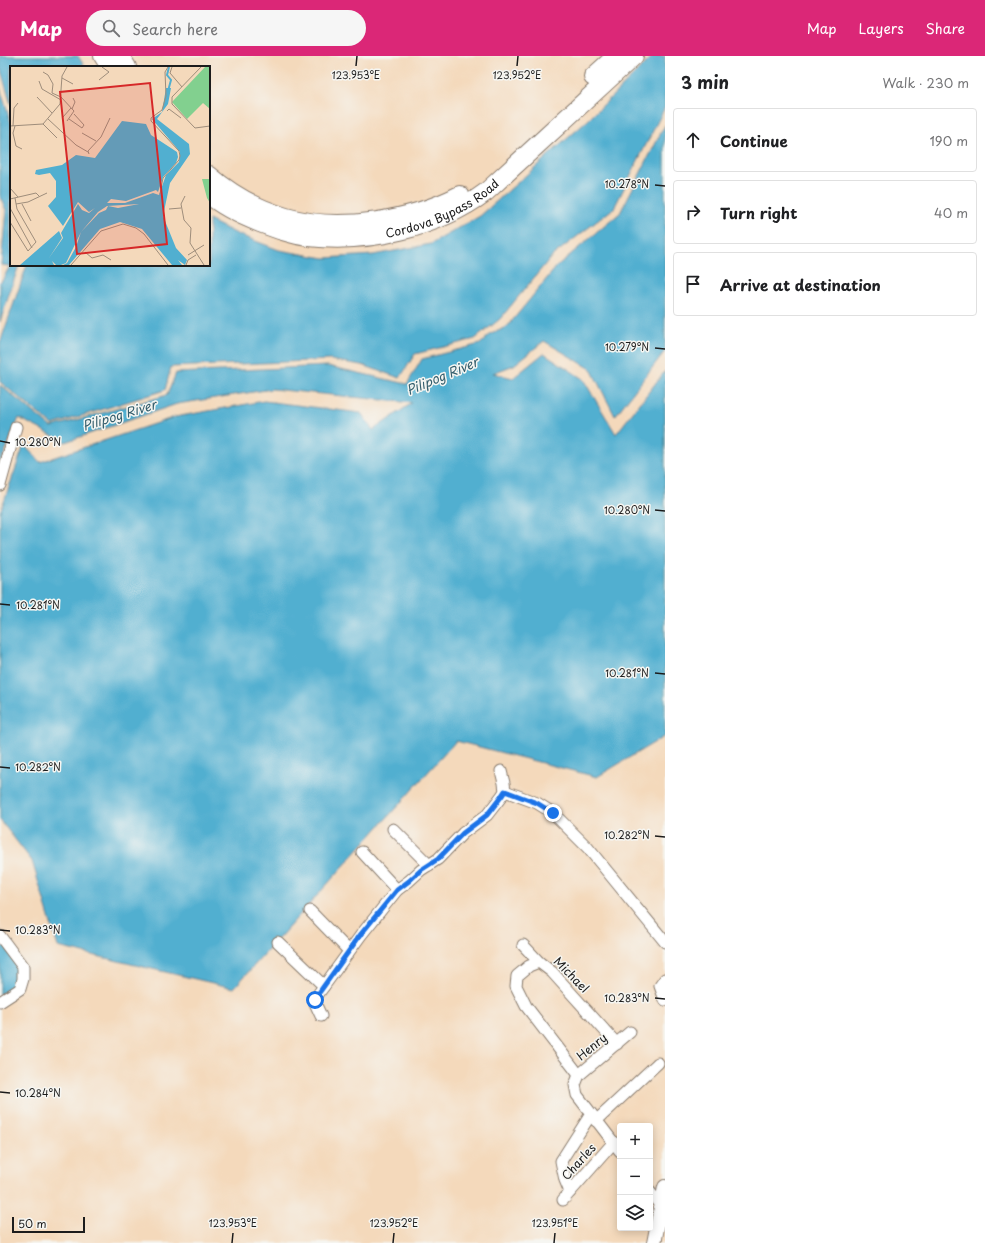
<!DOCTYPE html>
<meta charset="utf-8">
<style>
body{margin:0;font-family:"Playpen Sans",sans-serif;background:#f6f6f6;color:#202124}
.controls{position:absolute;right:12px;bottom:12px;display:grid;overflow:hidden;border-radius:4px;box-shadow:0 2px 10px #0003}
.controls button{width:36px;height:36px;display:grid;place-items:center;padding:0;border:0;border-bottom:1px solid #e0e0e0;background:#fff;color:#202124;font:20px sans-serif}
.scale{position:absolute;left:12px;bottom:10px;width:73px;box-sizing:border-box;padding-left:4px;border:2px solid #1c1c1c;border-top:0;font-size:11px;line-height:14px;white-space:nowrap;color:#1c1c1c;-webkit-text-stroke:3px #f6f6f2;paint-order:stroke}
.stop{position:absolute;width:12px;height:12px;margin:-9px;border:3px solid #1a73e8;border-radius:50%;background:#fff}
.stop.end{background:#1a73e8;border-color:#fff;box-shadow:0 1px 4px #0008}
.list{margin:0;padding:0;list-style:none}
h2{display:flex;justify-content:space-between;align-items:center;height:52px;margin:0;padding:0 16px;font-size:17px}
h2 small{font-size:13px;font-weight:400;color:#757577}
.list li{display:grid;grid-template-columns:26px 1fr auto;gap:12px;align-items:center;box-sizing:border-box;height:64px;margin:0 8px 8px;padding:0 8px;border:1px solid #e0e0e0;border-radius:4px}
.list b{display:block;font-size:15px;white-space:nowrap}
.list em{font-size:13px;font-style:normal;color:#757577}
.icon{flex:none;width:22px;height:22px;fill:none;stroke:currentColor;stroke-width:2;stroke-linecap:round;stroke-linejoin:round}
.map{position:relative;flex:none;width:665px;height:1187px;overflow:hidden}
header{display:flex;align-items:center;gap:24px;box-sizing:border-box;height:56px;padding:0 20px;background:#db2777;color:#fff}
header strong{font-size:19px}
nav{display:flex;gap:22px;margin-inline-start:auto;font-size:14px}
.search{width:280px;height:36px;background:#f6f6f6;display:flex;align-items:center;gap:10px;box-sizing:border-box;padding:0 14px;border-radius:22px;color:#757577;font-size:15px}
main{display:flex}
aside{flex:1;background:#fff}
.map>svg:first-child{display:block}
.water{fill:#51afd0;stroke:#366676}
.lines{fill:none;stroke-linecap:round;stroke-linejoin:round}
.minor-casing{stroke:#887a6c;stroke-width:13}
.tertiary-casing{stroke:#887a6c;stroke-width:16}
.primary-casing{stroke:#887a6c;stroke-width:20}
.minor{stroke:#fff;stroke-width:11}
.tertiary{stroke:#fff;stroke-width:14}
.primary{stroke:#fff;stroke-width:18}
.route{stroke:#1a73e8;stroke-width:5}
.ticks{fill:none;stroke:#1c1c1c;stroke-width:1.5}
.labels{text-anchor:middle;stroke-width:3;stroke-linejoin:round;paint-order:stroke}
.street-label{font-size:12px;fill:#1c1c1c;stroke:#f6f6f2}
.water-label{font-size:13px;font-style:italic;fill:#345e6d;stroke:#f6f6f2}
.inset-river{fill:none;stroke:#51afd0;stroke-width:2}
.inset-road{fill:none;stroke:#9e8d7b;stroke-width:1}
.view{fill:#d62828;fill-opacity:0.15;stroke:#d62828;stroke-width:2}
.inset-edge{fill:none;stroke:#1c1c1c;stroke-width:2}
.ticks-label{font-size:10px;text-anchor:middle;fill:#1c1c1c;stroke:#f6f6f2;stroke-width:3;stroke-linejoin:round;paint-order:stroke}
</style>
<header>
<strong>Map</strong>
<div class="search"><svg class="icon" aria-label="search" viewBox="0 0 24 24"><circle cx="10" cy="10" r="6"/><path d="M15 15l6 6"/></svg>Search here</div>
<nav><a>Map</a><a>Layers</a><a>Share</a></nav>
</header>
<main>
<div class="map">
<svg width="665" height="1187" viewBox="0 0 665 1187">
<rect width="100%" height="100%" fill="#f6f6f2"/>
<filter id="ink" filterUnits="userSpaceOnUse"><feTurbulence type="fractalNoise" baseFrequency=".025" numOctaves="2"/><feDisplacementMap in="SourceGraphic" scale="8" xChannelSelector="R" yChannelSelector="G"/><feConvolveMatrix kernelMatrix="1 2 1 2 8 2 1 2 1" color-interpolation-filters="sRGB"/></filter>
<filter id="wash" filterUnits="userSpaceOnUse"><feTurbulence type="fractalNoise" baseFrequency=".012" numOctaves="4" result="noise"/><feDisplacementMap in="SourceGraphic" scale="16" xChannelSelector="R" yChannelSelector="G"/><feGaussianBlur stdDeviation="0.9" result="paint"/><feColorMatrix in="noise" values="0 0 0 0 0 0 0 0 0 0 0 0 0 0 0 0 0 1.4 0 .05"/><feComposite in="paint" operator="in"/></filter>
<g filter="url(#wash)">
<rect width="100%" height="100%" fill="#f4d9bb"/>
<g class="water">
<path d="M0 0H78L85 11H11V49L0 11Z"/>
<path d="M653 0H665V51L614 152 552 200 500 263 475 283 415 298 400 322 362 309 330 304 171 311 165 334 52 369 0 326V287L27 209H209V164L237 178 279 194 325 202 373 199 431 188 480 160 587 65Z"/>
<path d="M0 32 11 67V209H19L0 266V226L2 224 10 210 1 209 6 154 0 140Z"/>
<path d="M665 69V295L615 360 591 313 544 285 514 309 493 317 513 322 544 297 583 323 616 378 665 315V680L597 721 456 685 234 932 58 891 32 805 0 764V456L24 389 40 406 175 361 264 345 361 357 373 374 412 347 272 333 177 348 65 386 19 362 0 408V329L51 371 167 339 176 317 328 310 407 328 422 303 480 288 491 278 507 271 558 209 620 157Z"/>
<path d="M0 881 20 912C16 927 15 932 0 938Z"/>
</g>
</g>
<g filter="url(#ink)">
<g class="lines">
<g class="minor-casing">
<g id="minor">
<path d="M0 429 16 371"/>
<path d="M505 735 537 747 553 757 588 792 665 886"/>
<path d="M393 773 429 809"/>
<path d="M362 796 397 834"/>
<path d="M310 855 349 895"/>
<path d="M0 880 23 911V923L20 933 0 946"/>
<path d="M278 886 324 930"/>
<path d="M523 889 539 906"/>
<path d="M665 923 660 930 665 944"/>
<path d="M321 960 315 947 316 941 361 879 397 834 409 825 421 814 438 803 463 777 487 759 501 741 505 735 504 727 501 715"/>
<path d="M579 1019 526 950 516 930 517 920 529 910 539 906 552 916 617 988"/>
<path d="M596 1065 658 1007"/>
<path d="M620 1095 577 1039 575 1029 579 1019 630 976"/>
<path d="M570 1136 565 1124 561 1105 591 1058"/>
<path d="M650 1136 662 1152 665 1153"/>
<path d="M563 1144 614 1086"/>
</g>
</g>
<g class="tertiary-casing">
<path id="tertiary" d="M654 1187 665 1131"/>
</g>
<g class="primary-casing">
<g id="primary">
<path d="M103 0 110 11"/>
<path d="M120 0 127 11"/>
<path d="M593 21 616 0"/>
<path d="M209 119C231 138 258 153 286 161 340 177 411 164 460 139"/>
<path id="s1" d="M209 139C223 151 242 160 260 167 276 173 292 179 309 181 368 188 438 172 486 136L634 0"/>
</g>
</g>
<use href="#minor" class="minor"/>
<use href="#tertiary" class="tertiary"/>
<use href="#primary" class="primary"/>
</g>
</g>
<g class="lines" filter="url(#ink)">
<path class="route" d="M315 944 316 941 361 878 397 834 409 825 421 814 438 803 463 777 487 759 501 741 505 735 537 747 553 757"/>
</g>
<path class="ticks" d="M356 10 357 0M517 10 518 0M655 129 665 130M655 292 665 293M0 385 10 387M655 454 665 455M0 548 10 549M655 617 665 618M0 711 10 712M655 780 665 781M0 874 10 875M655 942 665 943M0 1036 10 1037M232 1187 233 1177M393 1187 394 1177M554 1187 555 1177"/>
<g class="labels">
<g class="street-label">
<text dy="4" stroke="none"><textPath href="#s1" startOffset="249">Cordova Bypass Road</textPath></text>
<text transform="translate(571 919) rotate(46)" y="4">Michael</text>
<text transform="translate(592 991) rotate(-39)" y="4">Henry</text>
<text transform="translate(579 1106) rotate(-48)" y="4">Charles</text>
</g>
<g class="water-label">
<text transform="translate(442 320) rotate(-23)" y="5">Pilipog River</text>
<text transform="translate(119 359) rotate(-17)" y="5">Pilipog River</text>
</g>
</g>
<g transform="translate(10 10)">
<rect width="200" height="200" fill="#f4d9bb"/>
<path d="M195 1H200V43L193 37 177 53 162 36ZM192 113H200V137L197 132Z" fill="#82d08f"/>
<path d="M156 22H161L158 38 147 53 179 78 180 88 160 117 153 150 166 182 177 194 175 199 168 194 172 199H162L132 163 110 156 90 163 59 199H53L57 197 66 181 71 166 89 147 96 144 98 140 108 142 129 138 134 133 129 138 97 140 88 146 71 166 56 197 51 199H46L42 195 44 199H10L49 165 52 172 39 192 53 172 51 167 68 138 72 144 79 147 85 142 79 146 68 136 53 160 38 140 46 131V115L40 107 29 109 25 108 26 104 52 99 66 89 85 92 112 55 136 58 141 69 167 86 168 91 166 97 153 111 148 126 146 124 116 135 101 133 97 137H115L143 127 149 129 156 109 169 96 170 86 142 53 152 46Z" fill="#51afd0"/>
<path class="inset-river" d="M158 25 161 14 157 9 159 1"/>
<path class="inset-road" d="M162 1 160 7 172 21M191 1 162 31V38L185 62 200 60M33 6 38 9 43 18 42 27 51 31 64 45 57 55M52 12 63 18M89 14 99 6 92 1M29 15 32 23 51 34M27 31 42 47M62 43 65 36 63 32M157 45 159 43 171 52M53 51 61 42M38 53 66 79 78 86M59 53 72 62 74 59 64 48M33 58 47 72M0 60 33 58 50 38 52 10 57 1M3 60 4 42 8 37M5 60 3 67 6 80 12 83M72 67 86 75M79 88 78 85 91 71 100 52M0 122 8 131M150 128 153 112 169 94 170 90 169 85 141 55V52L152 44 156 30 155 6 158 1M175 130 171 138 174 154 181 162 180 177 194 199M0 133 26 127 29 130M6 138 18 136 37 127M12 138 21 155M0 142 22 182M159 143 171 142M0 156 18 185 26 176 7 143 5 132M75 186 82 192 93 189 101 194M178 189 194 179M61 199 91 165 113 158 126 162 134 168 158 199M176 199 178 194 186 189"/>
<path class="view" d="M140 17 157 178 67 188 50 26Z"/>
<rect width="200" height="200" class="inset-edge"/>
</g>
<g class="ticks-label">
<text x="356" y="23">123.953°E</text>
<text x="517" y="23">123.952°E</text>
<text x="627" y="132">10.278°N</text>
<text x="627" y="295">10.279°N</text>
<text x="38" y="390">10.280°N</text>
<text x="627" y="458">10.280°N</text>
<text x="38" y="553">10.281°N</text>
<text x="627" y="621">10.281°N</text>
<text x="38" y="715">10.282°N</text>
<text x="627" y="783">10.282°N</text>
<text x="38" y="878">10.283°N</text>
<text x="627" y="946">10.283°N</text>
<text x="38" y="1041">10.284°N</text>
<text x="233" y="1171">123.953°E</text>
<text x="394" y="1171">123.952°E</text>
<text x="555" y="1171">123.951°E</text>
</g>
</svg>
<div class="controls">
<button>+</button>
<button>−</button>
<button><svg class="icon" aria-label="layers" viewBox="0 0 24 24"><path d="M12 4l9 5-9 5-9-5zM3 14l9 5 9-5"/></svg></button>
</div>
<div class="scale">50 m</div>
<div class="stop" style="left:315px;top:944px"></div>
<div class="stop end" style="left:553px;top:757px"></div>
</div>
<aside>
<h2>3 min<small>Walk · 230 m</small></h2>
<ul class="list">
<li><svg class="icon" aria-label="ahead" viewBox="0 0 24 24"><path d="M12 20V5M6 11l6-6 6 6"/></svg><div><b>Continue</b></div><em>190 m</em></li>
<li><svg class="icon" aria-label="right" viewBox="0 0 24 24"><path d="M7 20v-9h11M14 6l5 5-5 5"/></svg><div><b>Turn right</b></div><em>40 m</em></li>
<li><svg class="icon" aria-label="arrive" viewBox="0 0 24 24"><path d="M6 21V4h12l-3 4 3 4H6"/></svg><div><b>Arrive at destination</b></div></li>
</ul>
</aside>
</main>
